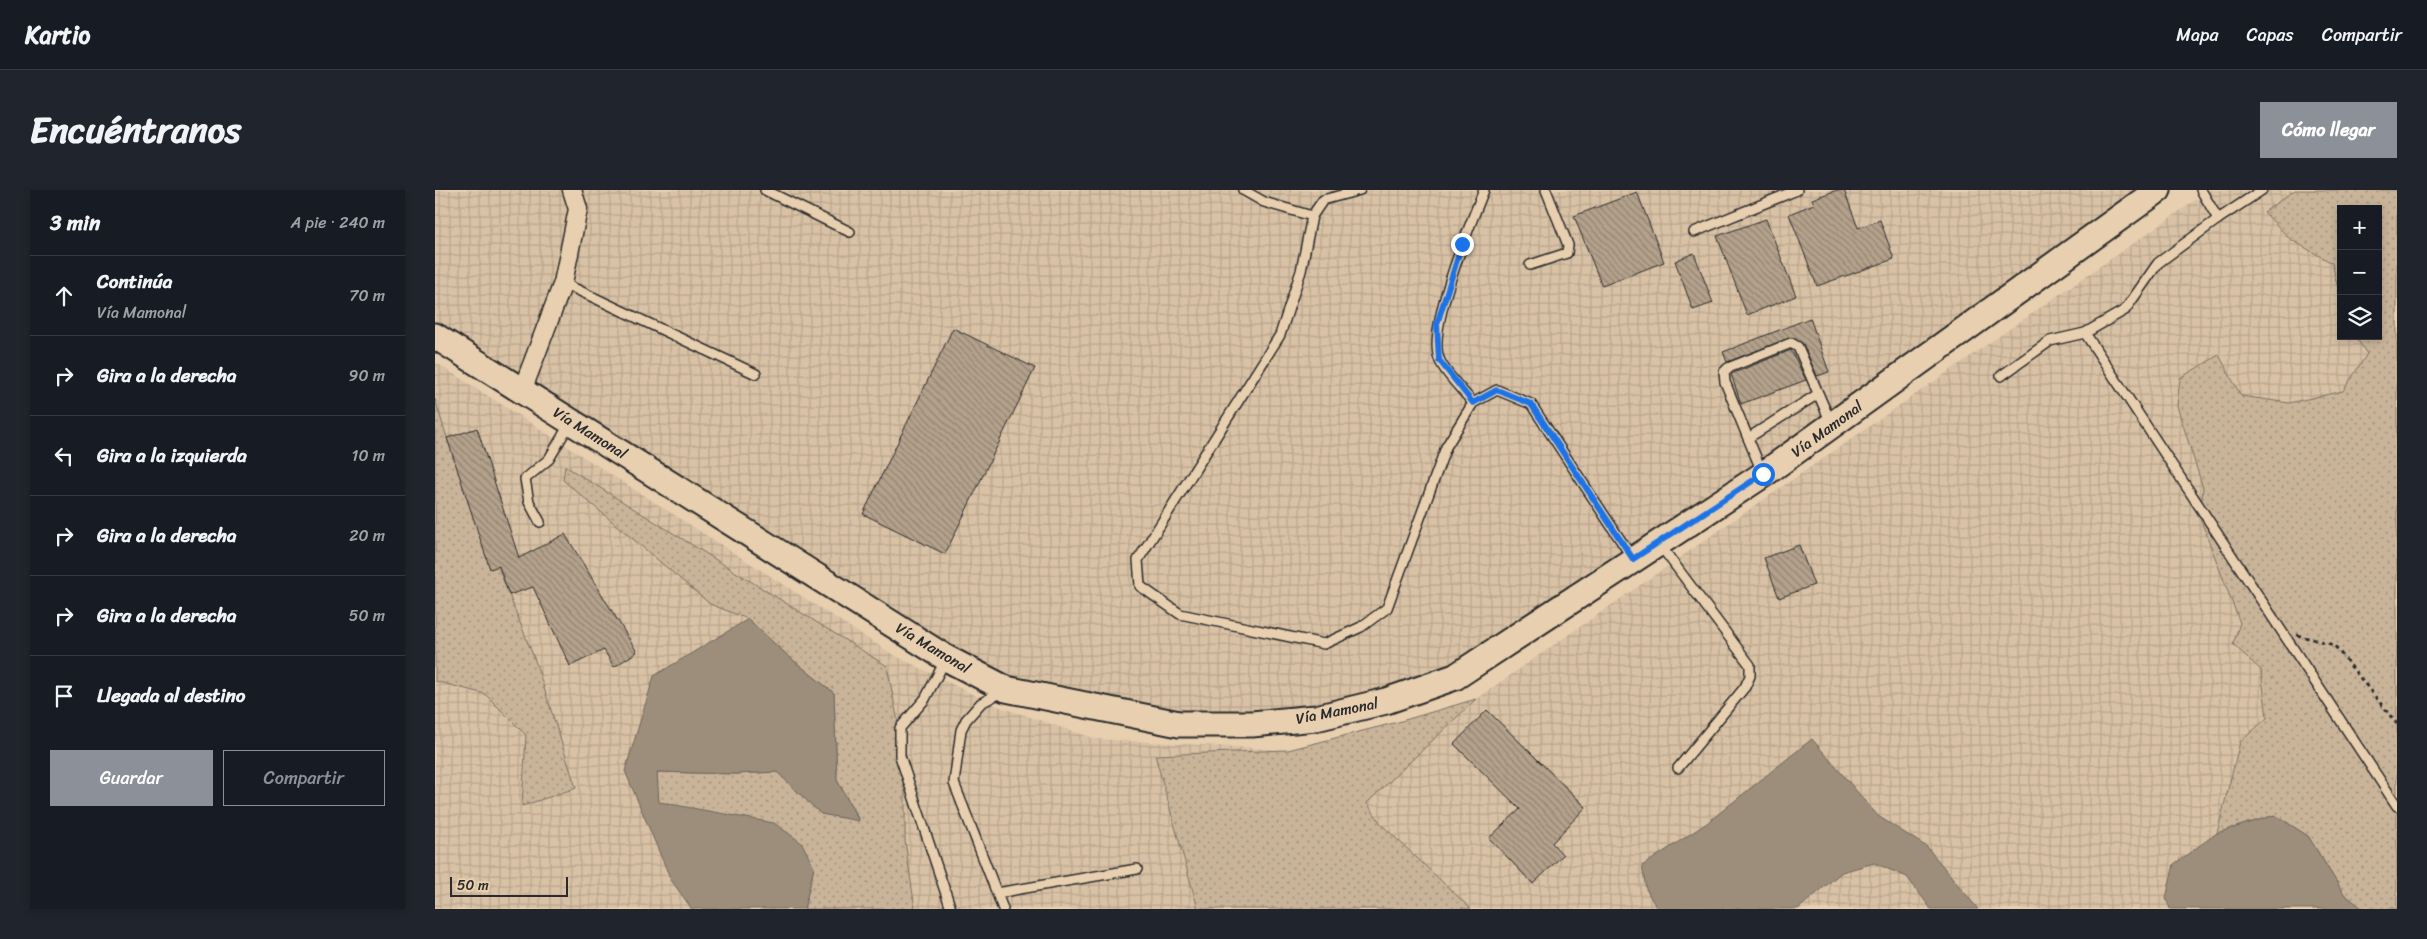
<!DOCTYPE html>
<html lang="es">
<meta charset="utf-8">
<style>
body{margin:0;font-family:Sriracha,sans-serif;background:#20242c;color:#f1f3f6}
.controls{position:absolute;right:15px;top:15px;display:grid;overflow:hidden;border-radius:0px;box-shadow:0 2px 8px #0003}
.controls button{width:45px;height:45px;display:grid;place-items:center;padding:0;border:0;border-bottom:1px solid #363941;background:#171b24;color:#f1f3f6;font:25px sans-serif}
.scale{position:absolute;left:15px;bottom:12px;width:118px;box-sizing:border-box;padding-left:5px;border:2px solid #2b2b2b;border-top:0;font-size:14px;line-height:18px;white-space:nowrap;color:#2b2b2b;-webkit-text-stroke:4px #e8cfb0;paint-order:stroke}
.stop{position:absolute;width:15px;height:15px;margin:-11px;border:4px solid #1a73e8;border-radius:50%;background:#fff}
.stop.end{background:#1a73e8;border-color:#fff;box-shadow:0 1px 5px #0008}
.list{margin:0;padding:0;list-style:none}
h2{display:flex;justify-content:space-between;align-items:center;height:65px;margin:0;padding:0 20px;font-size:21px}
h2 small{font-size:16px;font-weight:400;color:#9ea1a6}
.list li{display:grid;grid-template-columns:32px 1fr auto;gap:15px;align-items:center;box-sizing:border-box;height:80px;padding:0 20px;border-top:1px solid #363941}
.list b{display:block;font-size:19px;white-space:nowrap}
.list p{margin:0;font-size:16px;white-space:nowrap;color:#9ea1a6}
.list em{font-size:16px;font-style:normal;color:#9ea1a6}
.actions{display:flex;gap:10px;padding:15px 20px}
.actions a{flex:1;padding:11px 0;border:1px solid #8c9099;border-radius:0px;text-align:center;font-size:18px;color:#8c9099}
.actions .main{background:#8c9099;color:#fff}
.icon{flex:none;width:28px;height:28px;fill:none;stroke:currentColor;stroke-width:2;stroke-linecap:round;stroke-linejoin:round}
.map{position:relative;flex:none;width:1962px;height:719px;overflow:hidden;border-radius:0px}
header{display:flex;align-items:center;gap:30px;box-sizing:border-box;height:70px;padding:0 25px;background:#171b24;border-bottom:1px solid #363941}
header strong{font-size:24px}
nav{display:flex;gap:28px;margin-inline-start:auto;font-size:18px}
.intro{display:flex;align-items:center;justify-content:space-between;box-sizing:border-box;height:120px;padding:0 30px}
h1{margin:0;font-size:35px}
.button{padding:12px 22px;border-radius:0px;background:#8c9099;color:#fff;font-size:18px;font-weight:700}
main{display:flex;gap:30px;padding:0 30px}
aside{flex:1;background:#171b24;border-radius:0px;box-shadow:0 2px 8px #0003}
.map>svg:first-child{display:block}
.industrial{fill:url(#industrial-grid);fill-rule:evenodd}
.grass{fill:url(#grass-dots);stroke:#7a7062}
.water{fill:#9d8e7b;stroke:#6f665b}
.building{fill:url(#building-back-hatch);stroke:#2b2b2b}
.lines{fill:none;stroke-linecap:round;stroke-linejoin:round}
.lane-casing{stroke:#2b2b2b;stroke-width:12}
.street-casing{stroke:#2b2b2b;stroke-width:21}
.secondary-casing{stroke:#2b2b2b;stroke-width:29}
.path{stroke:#2b2b2b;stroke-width:3;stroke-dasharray:4 4;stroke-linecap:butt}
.lane{stroke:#e8cfb0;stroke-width:9}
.street{stroke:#e8cfb0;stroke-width:18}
.secondary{stroke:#e8cfb0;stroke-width:25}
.route{stroke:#1a73e8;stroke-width:6}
.labels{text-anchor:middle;stroke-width:4;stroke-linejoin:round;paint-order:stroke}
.street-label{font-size:15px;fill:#2b2b2b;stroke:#e8cfb0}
</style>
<header>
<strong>Kartio</strong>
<nav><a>Mapa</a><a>Capas</a><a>Compartir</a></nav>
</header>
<div class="intro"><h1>Encuéntranos</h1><a class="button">Cómo llegar</a></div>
<main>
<aside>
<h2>3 min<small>A pie · 240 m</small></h2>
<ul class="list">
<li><svg class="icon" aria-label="ahead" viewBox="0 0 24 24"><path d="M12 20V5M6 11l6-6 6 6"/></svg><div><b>Continúa</b><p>Vía Mamonal</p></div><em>70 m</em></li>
<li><svg class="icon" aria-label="right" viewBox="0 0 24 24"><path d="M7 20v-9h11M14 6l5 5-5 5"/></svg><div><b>Gira a la derecha</b></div><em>90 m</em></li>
<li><svg class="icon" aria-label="left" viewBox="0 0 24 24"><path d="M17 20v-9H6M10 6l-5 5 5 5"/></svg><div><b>Gira a la izquierda</b></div><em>10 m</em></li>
<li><svg class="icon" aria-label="right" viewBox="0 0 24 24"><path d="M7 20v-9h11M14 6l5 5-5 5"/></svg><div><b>Gira a la derecha</b></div><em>20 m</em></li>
<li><svg class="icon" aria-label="right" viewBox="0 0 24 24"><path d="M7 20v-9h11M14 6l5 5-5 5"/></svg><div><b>Gira a la derecha</b></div><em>50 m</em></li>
<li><svg class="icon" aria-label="arrive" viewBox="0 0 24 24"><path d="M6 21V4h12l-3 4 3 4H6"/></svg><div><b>Llegada al destino</b></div></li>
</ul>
<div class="actions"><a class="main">Guardar</a><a>Compartir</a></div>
</aside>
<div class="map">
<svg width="1962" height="719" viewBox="0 0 1962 719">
<defs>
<pattern id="industrial-grid" width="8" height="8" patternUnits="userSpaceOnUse" patternTransform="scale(1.25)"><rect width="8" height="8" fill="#d8c1a5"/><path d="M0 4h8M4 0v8" fill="none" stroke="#baa68e"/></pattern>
<pattern id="grass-dots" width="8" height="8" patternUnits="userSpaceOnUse" patternTransform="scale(1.25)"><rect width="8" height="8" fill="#c9b49a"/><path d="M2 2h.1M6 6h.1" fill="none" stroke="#a3937e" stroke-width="1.8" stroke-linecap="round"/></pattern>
<pattern id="building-back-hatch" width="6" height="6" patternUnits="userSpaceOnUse" patternTransform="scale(1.25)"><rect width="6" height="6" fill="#b3a18b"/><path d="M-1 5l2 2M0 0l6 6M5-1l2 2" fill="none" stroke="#928372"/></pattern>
</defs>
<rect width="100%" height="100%" fill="#e8cfb0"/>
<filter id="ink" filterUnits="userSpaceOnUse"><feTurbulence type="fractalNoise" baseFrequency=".02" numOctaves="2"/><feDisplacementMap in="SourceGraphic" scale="10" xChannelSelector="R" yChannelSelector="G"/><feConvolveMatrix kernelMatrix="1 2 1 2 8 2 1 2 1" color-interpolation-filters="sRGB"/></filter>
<g filter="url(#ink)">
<g class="industrial">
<path d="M0 0H1723L1020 487 817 534 571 499 0 146Z"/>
<path d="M1775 0H1962V719H1928L1909 704 1873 646 1731 708 1735 719H0V172L457 464 559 515 661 549 853 560 963 532 1041 509ZM1906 19H1943V146H1906Z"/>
</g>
<g class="grass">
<path d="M1860 0H1962V719H1928L1909 704 1873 646 1840 625 1782 643 1805 552 1832 528 1826 480 1798 454 1805 433 1765 328 1768 298 1742 216 1745 188 1784 165 1806 206 1854 213 1908 201 1932 164 1920 146H1943V19H1906V112L1897 73 1855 49 1829 22Z"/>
<path d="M0 209 12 248 101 473 141 598 87 616 91 545 50 504 0 491Z"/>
<path d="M130 276 452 476 470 568V651L480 719H369L379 678 274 623 223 612 222 582 300 584 343 582 386 624 424 630 402 590 399 503 353 466 313 429 275 414 128 290Z"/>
<path d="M1041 509 932 613 946 634 1036 719H763L720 565 853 560 963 532Z"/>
</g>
<g class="water">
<path d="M313 429 353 466 399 503 402 590 424 631 386 624 342 582 300 584 222 582 224 612 339 633 367 653 379 678 369 719H257L236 690 190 581 219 486Z"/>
<path d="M1377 549 1443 626 1492 657 1543 719H1496L1472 687 1439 673 1407 682 1363 719H1222L1211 699 1207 676 1272 633Z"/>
<path d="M1840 625 1873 646 1909 704 1928 719H1735L1731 708 1739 674 1782 643Z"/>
</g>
<g class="building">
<path d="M1402 0H1409L1423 38 1445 30 1459 69 1382 96 1354 24 1379 14 1377 9Z"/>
<path d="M1202 2 1229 72 1167 96 1139 26Z"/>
<path d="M1331 29 1361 106 1312 125 1282 46Z"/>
<path d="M1259 63 1278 113 1258 120 1240 71Z"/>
<path d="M1375 128 1394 182 1382 186 1368 154 1357 147 1292 172 1288 162Z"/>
<path d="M518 138 600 178 510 364 428 324Z"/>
<path d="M1356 160 1371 190 1306 214 1296 184Z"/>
<path d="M42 238 84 368 130 344 202 462 179 477 169 460 135 476 98 397 74 405 64 376 55 379 12 248Z"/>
<path d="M1364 355 1379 395 1344 408 1329 368Z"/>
<path d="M1052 520 1151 617 1117 653 1128 665 1098 694 1054 648 1085 619 1019 554Z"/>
</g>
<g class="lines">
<g class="lane-casing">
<g id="lane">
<path d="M330 0 415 42"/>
<path d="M808 0 829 12 877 26 866 81 845 145 703 370 705 396 745 424 889 454 926 437 952 418 1011 257 1038 213 1062 200 1096 214 1198 369"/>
<path d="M1766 0 1783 29"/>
<path d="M877 26 888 10 925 0"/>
<path d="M1259 42 1362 0"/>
<path d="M1095 75 1132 63 1133 55 1111 0"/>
<path d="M128 93 321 184"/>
<path d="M1650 143 1962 616"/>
<path d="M1566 186 1615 151 1650 143 1690 120 1723 73 1783 29 1827 0"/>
<path d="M1038 213C1028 200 1012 186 1005 171 990 141 1036 32 1049 0"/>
<path d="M1313 248 1290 192 1289 182 1293 178 1356 153 1363 157 1396 233"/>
<path d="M1327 282 1313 248 1383 204"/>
<path d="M105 332 94 312 90 289 114 269 135 233"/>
<path d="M1225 355 1315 475V486L1310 497 1243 578"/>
<path d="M511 469 490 509 465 538V566L516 719"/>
<path d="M562 703 702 679"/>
<path d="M568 719 519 593 526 540 531 530 546 513 569 501"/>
</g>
</g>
<g class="street-casing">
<path id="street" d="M87 201 128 93 143 19 137 0"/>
</g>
<g class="secondary-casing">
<path id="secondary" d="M0 146 511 468 571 499 744 534H817L881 528 951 511 1020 487 1329 284 1723 0"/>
</g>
<path class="path" d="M1862 445 1899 455 1962 534"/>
<use href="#lane" class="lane"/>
<use href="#street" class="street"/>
<use href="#secondary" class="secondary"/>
</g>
</g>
<g class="lines" filter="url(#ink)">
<path class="route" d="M1027 54 1002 134 1004 170 1038 213 1062 200 1096 214 1198 369 1328 284"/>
</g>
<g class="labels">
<g class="street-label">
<text transform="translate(1392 239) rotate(-36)" y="5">Vía Mamonal</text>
<text transform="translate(155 243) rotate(32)" y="5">Vía Mamonal</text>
<text transform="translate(498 458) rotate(31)" y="5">Vía Mamonal</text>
<text transform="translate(902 521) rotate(-11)" y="5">Vía Mamonal</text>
</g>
</g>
</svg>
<div class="controls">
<button>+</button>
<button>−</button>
<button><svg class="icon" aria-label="layers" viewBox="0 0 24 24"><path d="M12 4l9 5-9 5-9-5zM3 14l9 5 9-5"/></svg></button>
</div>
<div class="scale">50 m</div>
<div class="stop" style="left:1328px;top:284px"></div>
<div class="stop end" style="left:1027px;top:54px"></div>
</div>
</main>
